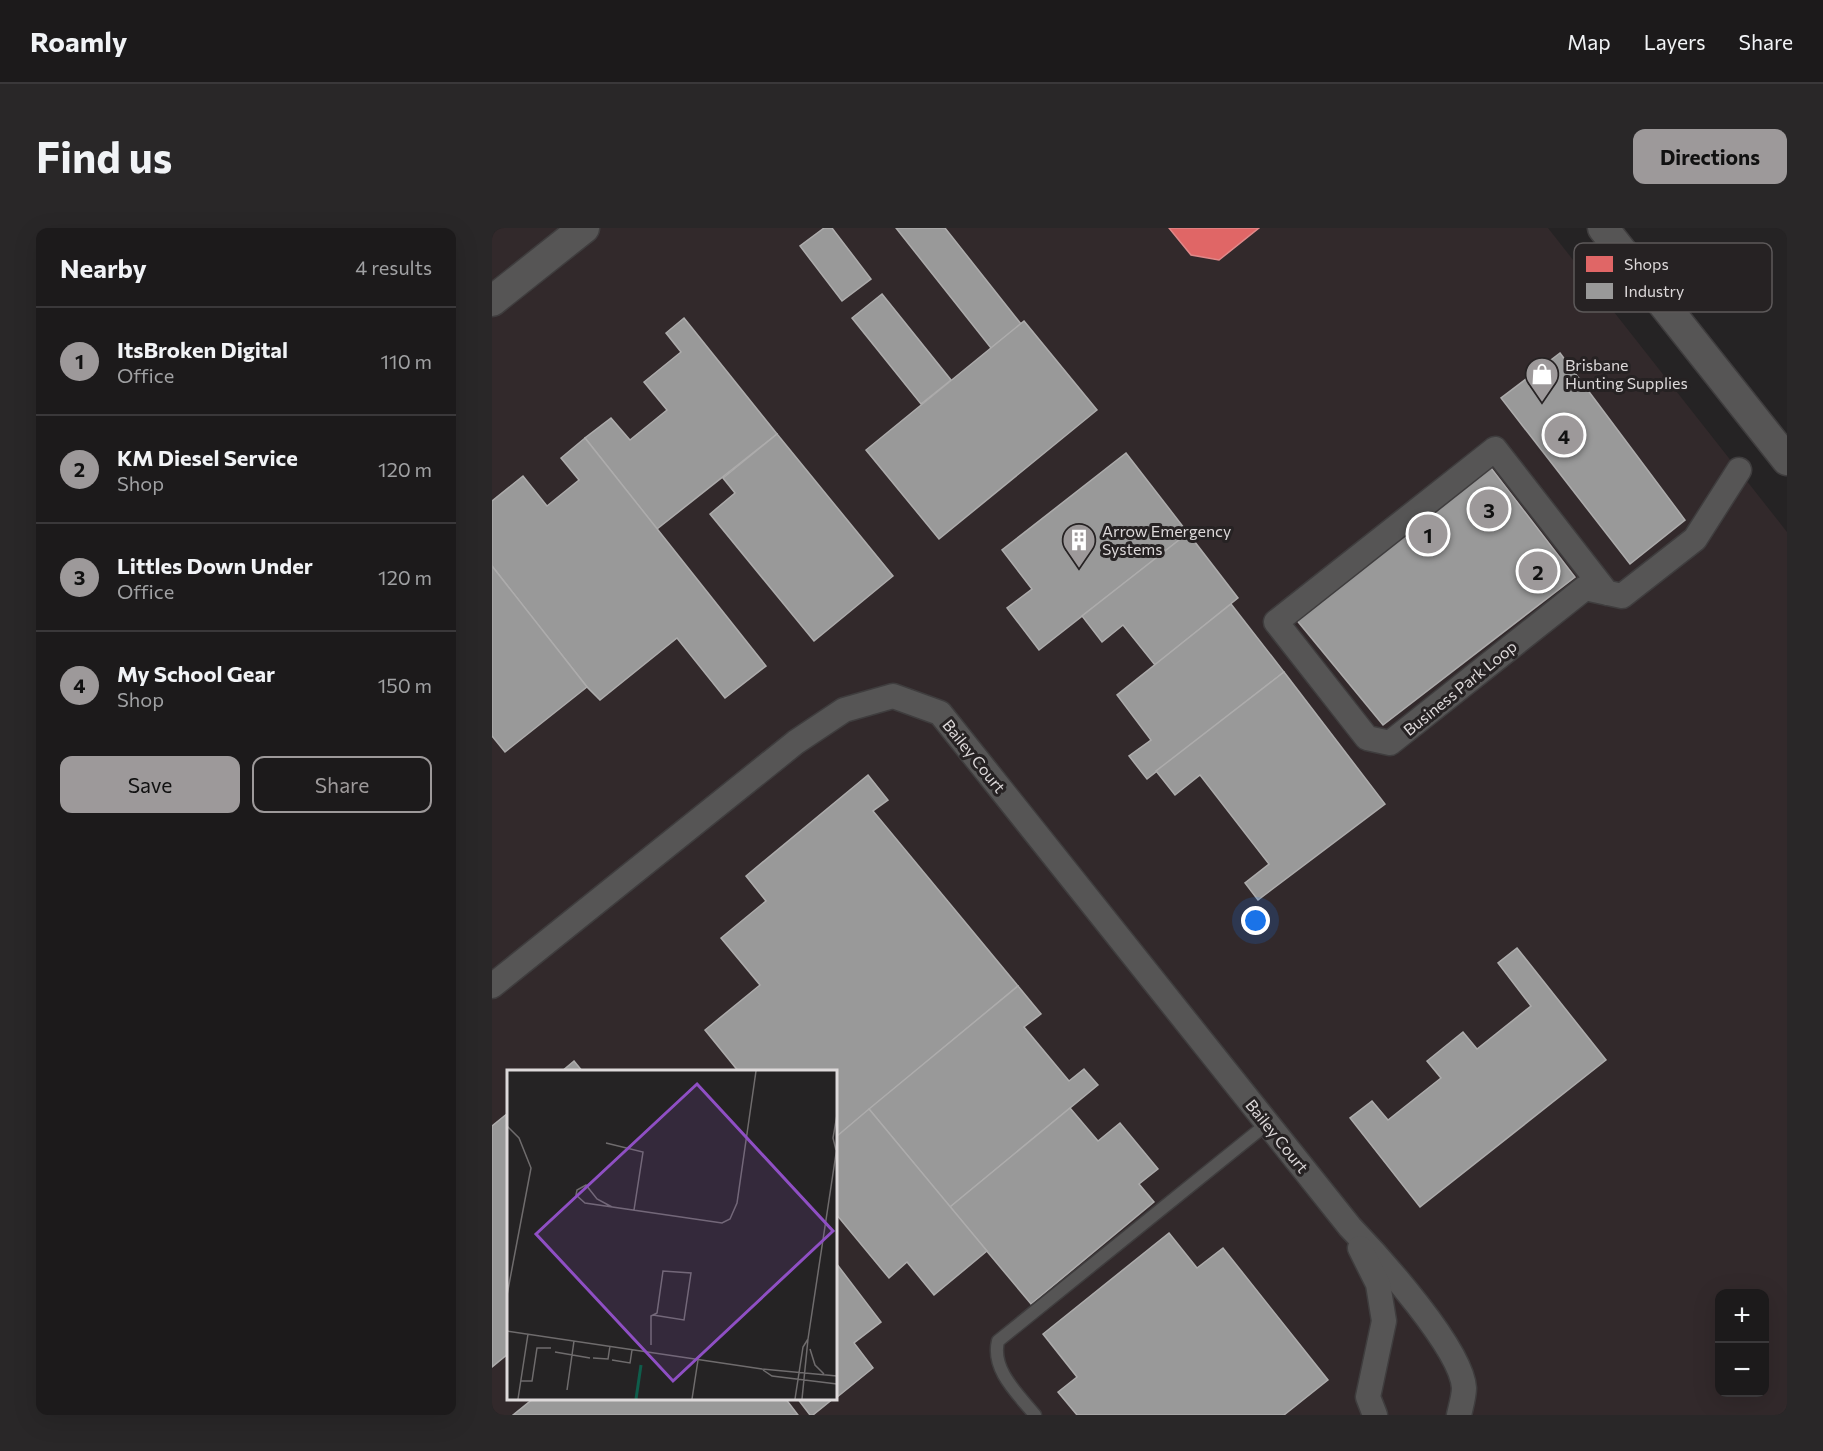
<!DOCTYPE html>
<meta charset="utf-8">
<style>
body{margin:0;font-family:Commissioner,sans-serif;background:#292728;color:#f1f3f6}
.controls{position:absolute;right:18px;bottom:18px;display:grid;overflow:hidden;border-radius:12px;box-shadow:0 6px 24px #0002}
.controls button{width:54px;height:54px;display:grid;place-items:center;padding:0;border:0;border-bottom:2px solid #3a383a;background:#1c1a1b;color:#f1f3f6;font:30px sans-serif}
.you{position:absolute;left:764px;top:693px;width:21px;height:21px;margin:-15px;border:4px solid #fff;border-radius:50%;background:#1a73e8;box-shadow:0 0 0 9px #1a73e833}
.badge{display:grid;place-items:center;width:39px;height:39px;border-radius:50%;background:#9d999a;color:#111;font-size:20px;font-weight:700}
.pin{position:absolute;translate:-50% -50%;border:3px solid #fff;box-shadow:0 2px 6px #0006}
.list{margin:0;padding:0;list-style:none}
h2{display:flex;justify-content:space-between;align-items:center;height:78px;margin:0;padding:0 24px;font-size:26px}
h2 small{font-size:20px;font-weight:400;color:#a0a1a3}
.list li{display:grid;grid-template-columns:39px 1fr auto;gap:18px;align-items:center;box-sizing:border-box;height:108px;padding:0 24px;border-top:2px solid #3a383a}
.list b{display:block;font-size:22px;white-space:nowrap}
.list p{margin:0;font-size:20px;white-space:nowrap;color:#a0a1a3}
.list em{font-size:20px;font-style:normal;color:#a0a1a3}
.actions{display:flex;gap:12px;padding:18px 24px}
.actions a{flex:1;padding:14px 0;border:2px solid #9d999a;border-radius:12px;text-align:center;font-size:21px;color:#9d999a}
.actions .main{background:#9d999a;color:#111}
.map{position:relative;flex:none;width:1295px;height:1187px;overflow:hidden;border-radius:12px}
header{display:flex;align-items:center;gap:36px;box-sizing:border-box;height:84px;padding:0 30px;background:#1c1a1b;border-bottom:2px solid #3a383a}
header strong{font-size:28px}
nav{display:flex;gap:33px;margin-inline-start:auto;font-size:21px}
.intro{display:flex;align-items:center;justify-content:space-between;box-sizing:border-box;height:144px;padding:0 36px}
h1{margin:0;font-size:42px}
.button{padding:15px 27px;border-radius:12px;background:#9d999a;color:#111;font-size:21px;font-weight:700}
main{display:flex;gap:36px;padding:0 36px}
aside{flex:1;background:#1c1a1b;border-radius:12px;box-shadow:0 6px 24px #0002}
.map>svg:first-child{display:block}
.built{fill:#32292b;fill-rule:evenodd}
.shops{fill:#e06666;stroke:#df8889;stroke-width:1.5}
.industry{fill:#999;stroke:#adacac;stroke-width:1.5}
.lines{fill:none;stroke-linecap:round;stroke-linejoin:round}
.service-casing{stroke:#3f3d3e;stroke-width:15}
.minor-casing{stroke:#3f3d3e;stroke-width:27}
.tertiary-casing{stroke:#3f3d3e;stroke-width:33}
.service{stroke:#565555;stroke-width:12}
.minor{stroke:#565555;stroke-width:24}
.tertiary{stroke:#565555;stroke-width:30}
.labels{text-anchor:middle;stroke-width:6;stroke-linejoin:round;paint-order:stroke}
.poi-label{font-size:16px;fill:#ddd9da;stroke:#262223;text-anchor:start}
.street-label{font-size:16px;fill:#ddd9da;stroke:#262223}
.inset-river{fill:none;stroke:#0f5d4b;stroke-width:3}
.inset-road{fill:none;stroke:#6f6c6d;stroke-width:1.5}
.view{fill:#8f4fc4;fill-opacity:0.15;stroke:#8f4fc4;stroke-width:3}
.inset-edge{fill:none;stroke:#ddd9da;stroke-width:3}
.key{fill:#262223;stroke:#5d595a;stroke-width:1.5}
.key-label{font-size:16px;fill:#ddd9da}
</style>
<header>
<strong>Roamly</strong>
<nav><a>Map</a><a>Layers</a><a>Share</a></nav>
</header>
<div class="intro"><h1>Find us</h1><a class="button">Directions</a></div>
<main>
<aside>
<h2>Nearby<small>4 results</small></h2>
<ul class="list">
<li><span class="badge">1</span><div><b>ItsBroken Digital</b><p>Office</p></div><em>110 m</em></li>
<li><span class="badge">2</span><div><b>KM Diesel Service</b><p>Shop</p></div><em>120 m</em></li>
<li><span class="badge">3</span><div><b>Littles Down Under</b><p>Office</p></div><em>120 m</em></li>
<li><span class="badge">4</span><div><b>My School Gear</b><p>Shop</p></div><em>150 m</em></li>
</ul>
<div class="actions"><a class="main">Save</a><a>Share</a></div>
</aside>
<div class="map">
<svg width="1295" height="1187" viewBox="0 0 1295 1187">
<rect width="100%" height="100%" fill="#252324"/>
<path class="built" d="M0 0H1056L1295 304V1187H0ZM16 844H344V1170H16ZM1228 1066H1272V1164H1228Z"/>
<path class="shops" d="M677 0H767L727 32 699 27Z"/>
<g class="industry">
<path d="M332 0H340L379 51 350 73 308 18Z"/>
<path d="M404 0H453L529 96 499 120Z"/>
<path d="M390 66 459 152 429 176 360 90Z"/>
<path d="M192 90 285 206 165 301 93 210 119 190 138 212 175 182 152 154 189 124 174 105Z"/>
<path d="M532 93 605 182 447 311 374 222Z"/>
<path d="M1068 125 1193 292 1138 336 1009 170Z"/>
<path d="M285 206 401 348 322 413 218 286 243 265 231 250Z"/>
<path d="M93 210 274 438 233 470 185 410 108 472 95 459 0 338V273L31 248 55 278 87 252 69 230Z"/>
<path d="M634 225 696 305 547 422 515 380 540 361 510 322Z"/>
<path d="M999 240 1083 349 891 497 803 390Z"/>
<path d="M696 305 746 370 663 437 631 397 610 414 590 388Z"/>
<path d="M0 338 95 459 13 524 0 508Z"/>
<path d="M739 376 792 444 655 551 637 528 659 512 625 467Z"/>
<path d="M792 444 893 576 766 672 753 655 777 636 708 547 683 567 664 543Z"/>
<path d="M376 547 396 572 381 583 526 758 344 909V844H247L213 802 268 757 229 710 274 673 254 648Z"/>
<path d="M1025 720 1114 832 928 979 858 890 880 873 896 892 949 850 935 833 971 804 985 821 1039 778 1006 735Z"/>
<path d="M526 758 549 786 532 799 577 853 592 841 606 857 458 979 377 881Z"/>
<path d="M82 833 91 844H69Z"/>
<path d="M578 880 606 913 628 895 666 941 647 956 662 974 539 1076 458 979Z"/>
<path d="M377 881 495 1023 442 1067 415 1034 397 1050 344 986V909Z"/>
<path d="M16 885V1126L0 1139V898Z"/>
<path d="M677 1005 705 1040 731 1020 836 1152 792 1187H585L566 1164 585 1149 551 1106Z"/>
<path d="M344 1035 389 1094 362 1115 381 1140 344 1170Z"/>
<path d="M42 1170H293L306 1187H21Z"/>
<path d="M305 1170H342L321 1187H318Z"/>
</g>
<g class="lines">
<g class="service-casing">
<path id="service" d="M543 1187C526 1166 499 1142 506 1113L776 895"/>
</g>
<g class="minor-casing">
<g id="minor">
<path d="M1115 365 1003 221 784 394 875 510 898 515 1093 360 1130 368 1203 311 1247 242"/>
<path d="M0 758 304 514 352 482 401 468 448 485 858 999C887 1029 970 1121 972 1160 972 1168 969 1178 967 1187"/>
<path d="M868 1020 886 1056 892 1093 876 1169 883 1187"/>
</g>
</g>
<g class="tertiary-casing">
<g id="tertiary">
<path d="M1111 0 1295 232"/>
<path d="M0 73 92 0"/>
</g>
</g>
<use href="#service" class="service"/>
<use href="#minor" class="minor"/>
<use href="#tertiary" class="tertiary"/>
</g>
<defs>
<g id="shop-pin" transform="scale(1.725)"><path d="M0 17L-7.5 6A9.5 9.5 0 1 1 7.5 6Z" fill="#9d999a" stroke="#262223"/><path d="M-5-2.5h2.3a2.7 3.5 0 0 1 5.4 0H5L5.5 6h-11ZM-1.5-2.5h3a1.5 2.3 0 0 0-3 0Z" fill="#fff"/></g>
<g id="building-pin" transform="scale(1.725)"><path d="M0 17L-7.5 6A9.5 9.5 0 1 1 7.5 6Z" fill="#9d999a" stroke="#262223"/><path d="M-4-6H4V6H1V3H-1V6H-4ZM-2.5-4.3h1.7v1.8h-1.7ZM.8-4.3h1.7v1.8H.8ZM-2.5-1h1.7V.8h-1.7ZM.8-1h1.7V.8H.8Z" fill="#fff"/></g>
</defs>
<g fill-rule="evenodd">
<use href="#shop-pin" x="1050" y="146"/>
<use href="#building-pin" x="587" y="312"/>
</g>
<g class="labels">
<g class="poi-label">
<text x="1073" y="143">Brisbane<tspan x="1073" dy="18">Hunting Supplies</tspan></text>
<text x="610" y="309">Arrow Emergency<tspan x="610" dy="18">Systems</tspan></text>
</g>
<g class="street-label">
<text transform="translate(968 460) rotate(-39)" y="6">Business Park Loop</text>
<text transform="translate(482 528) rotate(51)" y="6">Bailey Court</text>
<text transform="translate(785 908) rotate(51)" y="6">Bailey Court</text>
</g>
</g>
<g transform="translate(15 842)">
<rect width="330" height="330" fill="#252324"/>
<path class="inset-river" d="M129 329 134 295"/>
<path class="inset-road" d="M0 56 12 68 24 98 0 225M99 73 136 82 127 140M329 80 326 68 330 45M105 137 90 129 79 115 70 120 69 125 78 133 215 153 223 149 230 133 249 1M0 261 255 299 330 306M144 275V246L150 243 156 201 184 203 177 250 146 245M303 279 308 295 317 304M48 282 83 288M86 288 101 289 103 276M105 290 123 293 125 280M256 300 265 306 330 314M14 311H25L30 278H44M60 320 67 271M11 329 21 264M185 329 191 290M288 329 296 277 301 269M295 329 301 269 330 77"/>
<path class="view" d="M190 14 326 161 166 311 29 164Z"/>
<rect width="330" height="330" class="inset-edge"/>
</g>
<rect x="1082" y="15" width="198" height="69" rx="9" class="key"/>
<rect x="1094" y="28" width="27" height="16" fill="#e06666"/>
<rect x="1094" y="55" width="27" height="16" fill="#999"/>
<g class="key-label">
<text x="1132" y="42">Shops</text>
<text x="1132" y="69">Industry</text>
</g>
</svg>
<div class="controls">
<button>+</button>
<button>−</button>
</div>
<div class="you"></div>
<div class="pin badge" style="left:936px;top:306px">1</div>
<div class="pin badge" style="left:1046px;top:343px">2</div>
<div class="pin badge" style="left:997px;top:281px">3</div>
<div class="pin badge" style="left:1072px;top:207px">4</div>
</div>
</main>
